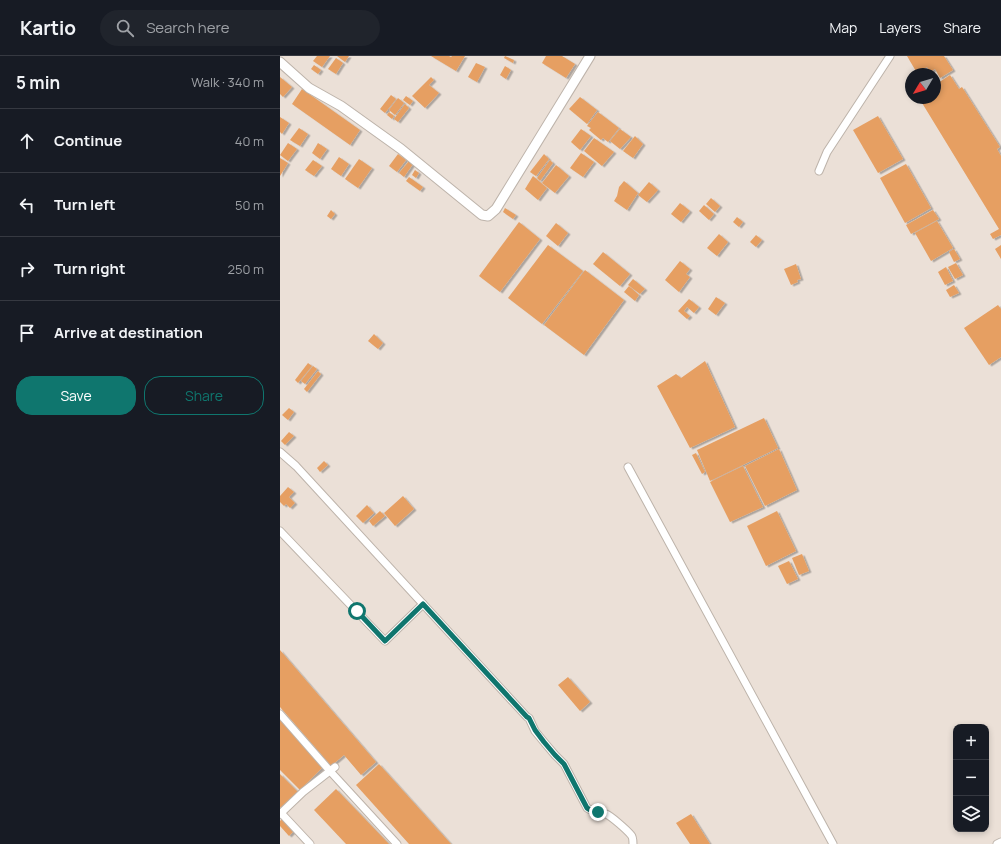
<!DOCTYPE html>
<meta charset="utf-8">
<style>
body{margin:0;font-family:Manrope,sans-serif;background:#20242c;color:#f1f3f6}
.controls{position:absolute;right:12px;bottom:12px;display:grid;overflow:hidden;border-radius:8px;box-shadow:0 2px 6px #0003}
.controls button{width:36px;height:36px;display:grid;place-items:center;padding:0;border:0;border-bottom:1px solid #363941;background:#171b24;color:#f1f3f6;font:20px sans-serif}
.compass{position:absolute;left:625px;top:12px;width:36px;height:36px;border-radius:50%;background:#171b24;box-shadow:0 2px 6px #0003;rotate:232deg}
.stop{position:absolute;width:12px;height:12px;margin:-9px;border:3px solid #0f766e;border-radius:50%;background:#fff}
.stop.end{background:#0f766e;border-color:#fff;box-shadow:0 1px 4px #0008}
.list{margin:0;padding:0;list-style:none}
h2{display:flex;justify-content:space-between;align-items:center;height:52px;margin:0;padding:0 16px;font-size:17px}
h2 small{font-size:13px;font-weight:400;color:#9ea1a6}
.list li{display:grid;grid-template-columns:26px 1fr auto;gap:12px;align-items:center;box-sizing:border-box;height:64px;padding:0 16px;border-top:1px solid #363941}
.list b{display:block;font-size:15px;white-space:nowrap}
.list em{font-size:13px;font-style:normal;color:#9ea1a6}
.actions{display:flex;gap:8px;padding:12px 16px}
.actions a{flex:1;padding:9px 0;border:1px solid #0f766e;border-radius:16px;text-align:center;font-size:14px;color:#0f766e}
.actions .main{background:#0f766e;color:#fff}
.icon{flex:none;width:22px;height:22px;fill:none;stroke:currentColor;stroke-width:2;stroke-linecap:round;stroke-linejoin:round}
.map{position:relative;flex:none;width:721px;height:788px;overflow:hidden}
header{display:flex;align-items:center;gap:24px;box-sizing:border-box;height:56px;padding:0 20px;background:#171b24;border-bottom:1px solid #363941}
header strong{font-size:19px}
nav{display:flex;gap:22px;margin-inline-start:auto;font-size:14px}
.search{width:280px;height:36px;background:#20242c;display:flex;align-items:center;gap:10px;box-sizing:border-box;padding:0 14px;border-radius:22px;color:#9ea1a6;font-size:15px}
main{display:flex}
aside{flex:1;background:#171b24}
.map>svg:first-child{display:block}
.building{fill:#e69f62;filter:url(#shadow)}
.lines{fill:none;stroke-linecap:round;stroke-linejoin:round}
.minor-casing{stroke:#bdb3aa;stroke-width:9}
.tertiary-casing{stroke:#bdb3aa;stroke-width:11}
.minor{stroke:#fff;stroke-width:7}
.tertiary{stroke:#fff;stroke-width:9}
.route{stroke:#0f766e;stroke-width:5}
</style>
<header>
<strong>Kartio</strong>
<div class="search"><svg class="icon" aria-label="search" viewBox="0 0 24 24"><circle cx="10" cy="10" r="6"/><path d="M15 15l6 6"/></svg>Search here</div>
<nav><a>Map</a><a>Layers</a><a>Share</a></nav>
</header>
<main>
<aside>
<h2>5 min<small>Walk · 340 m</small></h2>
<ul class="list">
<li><svg class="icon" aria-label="ahead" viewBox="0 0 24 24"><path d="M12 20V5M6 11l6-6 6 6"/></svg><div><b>Continue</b></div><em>40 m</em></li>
<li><svg class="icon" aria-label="left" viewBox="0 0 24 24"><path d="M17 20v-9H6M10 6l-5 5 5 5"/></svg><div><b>Turn left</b></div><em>50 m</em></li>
<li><svg class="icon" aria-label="right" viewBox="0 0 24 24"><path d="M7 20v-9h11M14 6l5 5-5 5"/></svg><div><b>Turn right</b></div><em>250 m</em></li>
<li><svg class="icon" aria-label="arrive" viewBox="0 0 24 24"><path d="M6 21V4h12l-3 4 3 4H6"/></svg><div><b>Arrive at destination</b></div></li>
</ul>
<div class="actions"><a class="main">Save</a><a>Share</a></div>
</aside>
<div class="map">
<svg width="721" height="788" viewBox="0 0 721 788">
<defs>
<filter id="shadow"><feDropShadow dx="2.5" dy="1.5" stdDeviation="0" flood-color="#0004"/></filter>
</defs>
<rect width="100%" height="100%" fill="#ebe0d7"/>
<g class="building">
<path d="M37 0H50L42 11 33 5Z"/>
<path d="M57 0H69L65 6Z"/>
<path d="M151 0H169L171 1 172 0H185L176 15Z"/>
<path d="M225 0 234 4 233 7 224 2Z"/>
<path d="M266 0H282L295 8 286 22 262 7Z"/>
<path d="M627 0H664L673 14 660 22 655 13 650 16 647 11 637 17Z"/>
<path d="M56 2 63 7 56 18 48 13Z"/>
<path d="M196 7 205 11 197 26 188 21Z"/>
<path d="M34 9 41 14 38 18 31 13Z"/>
<path d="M225 10 231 14 226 23 220 19Z"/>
<path d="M670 19 679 33 682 31 720 91 717 93 721 100V179L713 183 710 178 719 173 639 42H655V22L658 27Z"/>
<path d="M0 21 12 31 3 41 0 38Z"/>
<path d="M151 21 154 24 149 29 159 37 145 52 132 40Z"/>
<path d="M22 33 80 74 70 89 12 48Z"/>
<path d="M111 39 116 43 105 57 100 53Z"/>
<path d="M126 40 133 45 130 49 123 44Z"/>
<path d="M300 41 317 54 307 68 289 53Z"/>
<path d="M118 42 124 47 115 59 109 54Z"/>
<path d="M125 48 129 52 118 66 114 63Z"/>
<path d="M109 56 114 60 112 63 107 59Z"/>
<path d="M318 56 339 72 328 86 323 82 321 84 309 74 311 72 307 70Z"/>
<path d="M598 60 623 103 598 117 573 74Z"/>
<path d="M0 61 9 67 2 78 0 76Z"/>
<path d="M19 72 28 78 20 90 10 84Z"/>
<path d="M301 73 311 80 300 94 291 86Z"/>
<path d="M340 73 351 81 340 93 330 85Z"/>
<path d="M355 80 363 88 353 102 343 95Z"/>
<path d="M314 82 334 96 322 110 304 95Z"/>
<path d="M8 87 17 93 8 105 0 99Z"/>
<path d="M38 87 47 93 40 103 32 97Z"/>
<path d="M301 97 314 106 303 121 290 112Z"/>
<path d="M118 98 126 104 117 116 109 110Z"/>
<path d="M264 98 269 103 256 120 250 116Z"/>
<path d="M59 101 69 108 61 120 51 113Z"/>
<path d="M0 102 8 107 0 120Z"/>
<path d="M79 103 92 112 78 132 65 123Z"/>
<path d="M33 104 42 110 34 120 25 114Z"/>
<path d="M270 104 273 107 260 125 257 122Z"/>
<path d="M129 105 133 108 124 121 119 117Z"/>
<path d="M626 108 651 152 625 167 600 122Z"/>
<path d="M276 109 289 120 275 137 262 127Z"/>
<path d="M135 114 139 117 136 122 132 119Z"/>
<path d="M253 120 267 132 258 144 245 133Z"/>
<path d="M129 121 143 131 140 135 126 125Z"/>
<path d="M344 125 358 137 347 154 334 145 337 140 339 131Z"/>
<path d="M369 126 378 134 367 146 358 139Z"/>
<path d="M431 142 440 150 435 156 426 148Z"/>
<path d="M400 147 410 155 401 166 391 158Z"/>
<path d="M424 149 434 158 429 164 419 155Z"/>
<path d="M225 152 236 159 233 163 223 156Z"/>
<path d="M51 154 55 158 51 163 47 160Z"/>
<path d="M653 154 659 163 631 178 626 169Z"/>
<path d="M457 161 463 166 459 171 453 166Z"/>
<path d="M657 165 673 192 651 205 635 177Z"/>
<path d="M239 166 260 183 220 236 199 220Z"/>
<path d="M276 167 288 177 278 190 266 180Z"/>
<path d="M439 178 448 186 437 200 427 192Z"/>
<path d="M476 179 482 184 476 191 470 186Z"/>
<path d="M268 189 303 215 262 268 228 242Z"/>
<path d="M721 189V203L715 193Z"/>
<path d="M674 193 680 203 674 206 669 196Z"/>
<path d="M323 196 350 218 340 230 313 208Z"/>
<path d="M400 205 410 213 406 218 410 221 399 236 385 224Z"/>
<path d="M676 207 683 219 675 223 668 211Z"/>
<path d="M516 208 521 223 517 224 518 226 511 229 504 213Z"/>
<path d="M666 211 673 225 665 229 658 216Z"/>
<path d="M305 214 344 244 304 299 264 269Z"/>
<path d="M353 223 365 233 360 238 348 229Z"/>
<path d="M674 229 679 237 670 241 666 234Z"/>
<path d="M349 230 359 239 355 245 344 236Z"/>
<path d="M436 241 445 247 436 259 428 253Z"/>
<path d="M409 243 419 251 414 257 407 251 404 255 410 260 407 263 398 255Z"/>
<path d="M718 249 721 253V301L709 309 684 272Z"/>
<path d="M94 278 103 287 98 293 88 285Z"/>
<path d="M425 305 455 371 410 392 377 330 396 318 401 322Z"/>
<path d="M28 307 32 310 18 327 15 324Z"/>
<path d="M33 310 37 313 25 328 21 325Z"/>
<path d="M38 315 41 318 27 336 24 333Z"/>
<path d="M9 352 14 356 8 364 2 359Z"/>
<path d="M484 362 498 392 430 425 417 394Z"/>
<path d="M9 376 14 380 5 389 1 385Z"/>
<path d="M499 393 517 434 485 450 465 410Z"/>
<path d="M416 397 425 416 422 418 412 399Z"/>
<path d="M44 405 48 409 40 416 37 412Z"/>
<path d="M463 410 483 451 450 466 430 426Z"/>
<path d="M8 431 14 436 9 441 15 447 10 452 6 448 4 450 0 446V440Z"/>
<path d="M123 440 134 453 115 470 104 457Z"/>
<path d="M87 449 94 457 83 467 76 460Z"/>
<path d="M100 455 105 460 93 470 89 465Z"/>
<path d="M497 455 516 495 486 510 467 470Z"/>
<path d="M522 498 529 515 519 519 512 502Z"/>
<path d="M509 505 518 523 507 528 498 510Z"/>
<path d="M0 594 96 706 81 719 64 699 51 710 0 651Z"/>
<path d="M288 621 310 646 300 655 278 629Z"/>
<path d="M0 663 43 711 20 734 0 714Z"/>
<path d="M99 708 171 788H129L76 729Z"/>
<path d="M0 718 18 736 1 752 0 751Z"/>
<path d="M56 733 109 788H66L34 754Z"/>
<path d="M411 758 430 788H410L396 767Z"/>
<path d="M3 762 15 774 9 780 0 770V765Z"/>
</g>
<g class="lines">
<g class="minor-casing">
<g id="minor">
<path d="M539 115 547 96 610 0"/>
<path d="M0 396 16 410 247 661 249 662 255 675 264 686 275 699 284 708 307 752C313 756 319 756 326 758 331 760 347 774 351 779 353 781 353 785 353 788"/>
<path d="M348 411 553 788"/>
<path d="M0 475 105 585 143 548"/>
<path d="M0 658 50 715 117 788"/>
<path d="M1 757 30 788"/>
<path d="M0 758 23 736 55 711"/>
<path d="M717 788 721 786"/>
</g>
</g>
<g class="tertiary-casing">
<path id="tertiary" d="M0 6 29 32 61 50 121 93 202 159 208 160 216 153 310 0"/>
</g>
<use href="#minor" class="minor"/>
<use href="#tertiary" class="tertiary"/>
</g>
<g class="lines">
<path class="route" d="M77 555 105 585 143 548 247 661 249 662 255 674 264 686 275 699 284 708 307 752 312 755 318 756"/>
</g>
</svg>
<div class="controls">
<button>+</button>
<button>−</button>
<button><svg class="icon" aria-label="layers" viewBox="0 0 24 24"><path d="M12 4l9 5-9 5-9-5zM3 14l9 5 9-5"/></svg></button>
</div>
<svg class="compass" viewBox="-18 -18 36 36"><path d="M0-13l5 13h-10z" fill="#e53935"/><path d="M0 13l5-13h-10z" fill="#9ea1a6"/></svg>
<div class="stop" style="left:77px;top:555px"></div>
<div class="stop end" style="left:318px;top:756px"></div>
</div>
</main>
